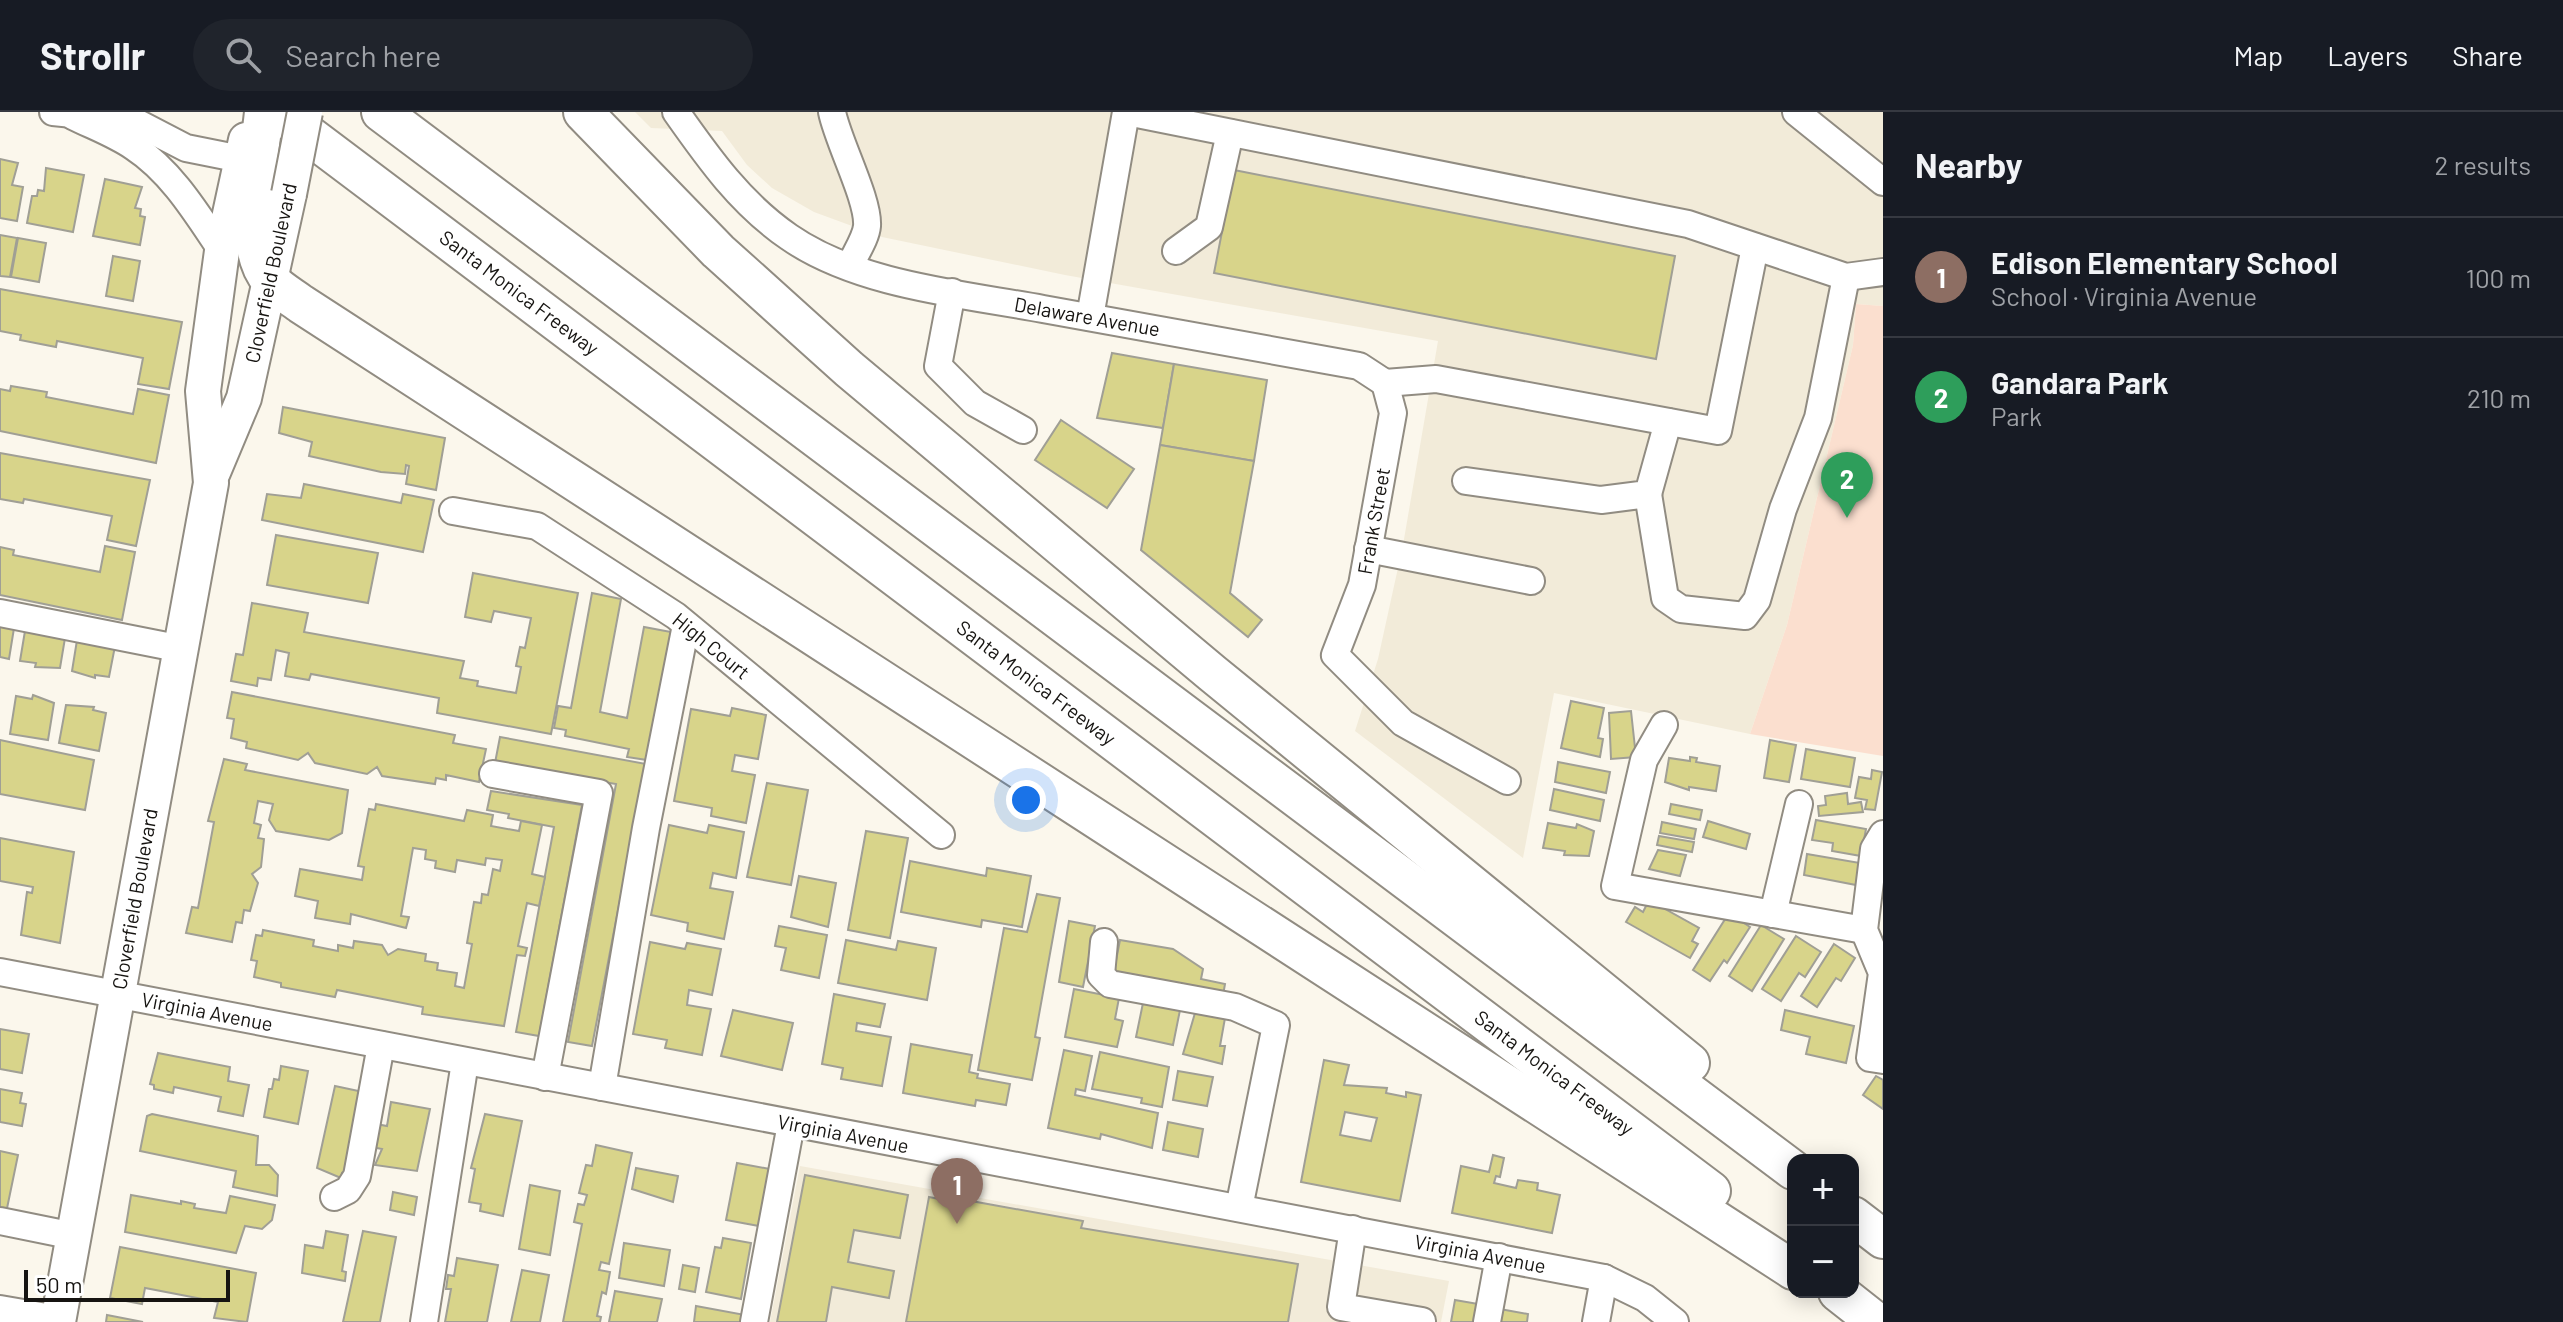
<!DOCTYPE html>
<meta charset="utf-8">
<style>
body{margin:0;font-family:Barlow,sans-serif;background:#20242c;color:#f1f3f6}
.controls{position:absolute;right:24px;bottom:24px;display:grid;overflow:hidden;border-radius:16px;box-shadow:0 4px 20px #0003}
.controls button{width:72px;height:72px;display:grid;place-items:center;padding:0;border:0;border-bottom:2px solid #363941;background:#171b24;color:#f1f3f6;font:40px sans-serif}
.scale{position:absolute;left:24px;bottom:20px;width:206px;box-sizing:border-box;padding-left:8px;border:4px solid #161411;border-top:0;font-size:22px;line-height:28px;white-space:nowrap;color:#161411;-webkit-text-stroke:6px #fff;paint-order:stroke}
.you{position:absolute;left:1026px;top:688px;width:28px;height:28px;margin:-20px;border:6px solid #fff;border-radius:50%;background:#1a73e8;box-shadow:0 0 0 12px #1a73e833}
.badge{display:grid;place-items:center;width:52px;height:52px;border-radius:50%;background:#1a73e8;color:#fff;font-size:26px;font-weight:700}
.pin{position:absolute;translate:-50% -66px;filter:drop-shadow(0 2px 4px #0008)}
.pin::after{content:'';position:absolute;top:42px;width:28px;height:24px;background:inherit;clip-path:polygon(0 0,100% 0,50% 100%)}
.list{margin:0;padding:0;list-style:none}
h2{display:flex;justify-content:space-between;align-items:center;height:104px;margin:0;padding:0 32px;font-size:34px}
h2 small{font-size:26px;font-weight:400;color:#9ea1a6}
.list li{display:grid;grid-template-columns:52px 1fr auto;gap:24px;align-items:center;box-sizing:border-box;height:120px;padding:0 32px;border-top:2px solid #363941}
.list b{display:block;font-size:30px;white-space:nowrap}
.list p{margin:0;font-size:26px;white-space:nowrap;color:#9ea1a6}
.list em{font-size:26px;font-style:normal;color:#9ea1a6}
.icon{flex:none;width:44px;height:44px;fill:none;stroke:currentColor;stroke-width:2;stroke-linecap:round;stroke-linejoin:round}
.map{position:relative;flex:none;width:1883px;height:1210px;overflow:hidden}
header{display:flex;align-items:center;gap:48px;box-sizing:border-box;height:112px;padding:0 40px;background:#171b24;border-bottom:2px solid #363941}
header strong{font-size:38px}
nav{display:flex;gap:44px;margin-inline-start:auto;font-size:28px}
.search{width:560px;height:72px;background:#20242c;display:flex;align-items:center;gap:20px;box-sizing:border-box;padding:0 28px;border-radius:44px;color:#9ea1a6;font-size:30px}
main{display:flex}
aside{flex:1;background:#171b24}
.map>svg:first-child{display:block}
.built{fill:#f2ebd9}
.green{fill:#fbdfcf}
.building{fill:#d8d48a;stroke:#a09f95;stroke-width:2;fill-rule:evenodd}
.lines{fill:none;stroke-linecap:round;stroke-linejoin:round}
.minor-casing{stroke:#918c82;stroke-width:30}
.major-casing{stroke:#918c82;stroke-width:38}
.highway-casing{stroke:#918c82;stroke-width:42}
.minor{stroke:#fff;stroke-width:26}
.major{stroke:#fff;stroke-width:34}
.highway{stroke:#fff;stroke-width:38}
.major-bridge-casing{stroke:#918c82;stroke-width:38;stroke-linecap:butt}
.major-bridge{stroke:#fff;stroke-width:34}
.labels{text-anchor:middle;stroke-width:6;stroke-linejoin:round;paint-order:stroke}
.street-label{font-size:20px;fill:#161411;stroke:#fff}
</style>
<header>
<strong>Strollr</strong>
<div class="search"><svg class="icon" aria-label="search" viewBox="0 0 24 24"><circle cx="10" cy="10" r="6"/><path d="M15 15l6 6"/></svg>Search here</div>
<nav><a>Map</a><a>Layers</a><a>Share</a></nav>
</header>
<main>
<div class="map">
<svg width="1883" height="1210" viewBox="0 0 1883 1210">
<rect width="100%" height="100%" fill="#fbf7ec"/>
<g class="built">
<path d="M635 0H1883V194L1856 192 1853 233 1787 513 1750 622 1554 581 1523 746 1355 619 1378 547 1403 433 1438 229 1065 163 882 125 814 100 772 76 747 53 722 19 651 16Z"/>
<path d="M800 1054 1449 1169 1441 1210H770Z"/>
</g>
<path class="green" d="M1856 192 1883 194V644L1750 622 1787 513 1853 233Z"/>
<g class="building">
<path d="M0 47 18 51 12 73 23 75 17 109 0 106Z"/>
<path d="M46 56 84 63 73 120 27 111 32 84H37L38 78 44 79Z"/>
<path d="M1234 58 1675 144 1656 247 1214 161Z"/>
<path d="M105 67 142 75 135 96 141 97 140 104 145 105 140 133 93 124Z"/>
<path d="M0 123 17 126 10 165 0 164Z"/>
<path d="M18 126 46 131 39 170 11 165Z"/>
<path d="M113 144 140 149 133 189 106 184Z"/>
<path d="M0 177 182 210 169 277 138 272 143 246 57 229 56 235 20 228 21 223 0 219Z"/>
<path d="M1112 241 1174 252 1163 316 1097 306Z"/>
<path d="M1174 252 1267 268 1254 349 1160 333Z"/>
<path d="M11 274 47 280 46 285 133 302 138 277 169 283 156 351 0 319V277L10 279Z"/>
<path d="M283 295 445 326 436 378 406 372 409 354 406 353 405 362 381 360 309 344 312 330 279 321Z"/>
<path d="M1061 308 1134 357 1107 396 1035 348Z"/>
<path d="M1160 333 1254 349 1230 481 1262 508 1248 525 1141 438Z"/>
<path d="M0 341 150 368 136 434 107 428 112 404 24 387 23 391 0 387Z"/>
<path d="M304 372 401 391 403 382 434 388 423 440 262 408 267 382 301 386Z"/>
<path d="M276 423 378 441 368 491 267 473Z"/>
<path d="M105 434 135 440 122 508 0 483V435L14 438 13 443 100 460Z"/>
<path d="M473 461 578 481 551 622 437 601 439 586 311 562 309 568 285 564 289 541 276 538 271 568 258 566 257 574 231 569 236 542 243 543 252 491 308 501 304 520 464 549 460 566 478 569 477 574 516 581 521 555 516 554 520 535 525 536 531 506 494 499 491 510 465 505Z"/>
<path d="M592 481 621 487 600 600 627 606 644 515 671 520 647 648 627 645 629 637 565 624 566 618 554 616 558 594 571 596Z"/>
<path d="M0 508 15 510 9 547 0 545Z"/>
<path d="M26 513 66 520 60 556 35 555 36 551 20 549Z"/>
<path d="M78 522 116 529 109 565 95 563V566L72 559Z"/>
<path d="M232 580 455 623 453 631 486 637 479 670 446 663V668L436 666 435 672 382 664 377 655 367 662 315 651 308 641 298 648 246 636 247 630 231 626 234 607 227 606Z"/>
<path d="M33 583 54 591 48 628 10 622 16 584 32 587Z"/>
<path d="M1571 589 1604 596 1598 626 1603 627 1600 645 1561 636Z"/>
<path d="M66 593 94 595 93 598 106 601 99 639 59 631Z"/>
<path d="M732 596 766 603 758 647 735 643 732 659 755 663 746 711 711 704 712 696 674 689 691 597 730 604Z"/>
<path d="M1631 599 1636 645 1611 647 1609 601Z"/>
<path d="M500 625 646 652 592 934 568 930 616 672 495 651Z"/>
<path d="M0 628 94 648 85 698 0 682Z"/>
<path d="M1770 628 1796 633 1789 670 1764 666Z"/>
<path d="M1806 637 1855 646 1850 675 1801 667Z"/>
<path d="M1690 645 1697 646 1696 650 1720 654 1716 679 1689 675V678L1665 670 1669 646 1690 649Z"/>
<path d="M224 647 247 652 245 658 348 678 342 721 329 728 276 719 269 708 273 692 258 689 254 711 261 713 258 726 264 727 261 755 252 762 258 771 250 799 244 798 242 811 236 810 232 830 186 821 192 795 198 796 214 710 208 709Z"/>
<path d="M1558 650 1610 660 1606 681 1555 670Z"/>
<path d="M1872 658 1882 660 1875 698 1865 697 1867 688 1855 686 1859 665 1871 667Z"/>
<path d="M767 671 808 678 791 773 747 765Z"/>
<path d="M1554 677 1604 688 1600 709 1550 698Z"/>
<path d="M491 679 582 693 539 924 516 920 554 715 508 706 509 702 487 698Z"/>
<path d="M1847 681 1848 692 1861 690 1863 700 1819 704 1818 694 1826 693 1825 684Z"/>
<path d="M376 692 464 709 467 698 493 703 491 714 519 719 521 709 542 713 532 762 545 765 539 794 527 791 518 834 527 836 525 844 517 843 504 914 422 902 423 895 337 878 335 885 281 875V871L254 865 257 849 251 848 256 823 262 824 263 818 314 828 313 834 338 839V833L353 836 354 829 382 833 388 843 398 837 426 842 425 849 438 851 437 858 457 861 455 874 464 876 472 832 467 831 474 790 481 791 482 782 488 783 493 757 500 759 502 748 486 746 485 753 457 748 455 760 435 756 436 749 425 747 426 738 413 736 401 804 409 805 406 816 351 802 350 812 315 806 318 789 295 784 300 757 362 768 364 755 358 754 369 697 375 698Z"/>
<path d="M1671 692 1702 698 1700 708 1669 702Z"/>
<path d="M1816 708 1866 717 1861 744 1832 739 1833 731 1812 728Z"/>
<path d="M1708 709 1750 722 1746 737 1703 725Z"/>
<path d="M1662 710 1696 717 1694 727 1660 721Z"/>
<path d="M1548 711 1576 716 1577 712 1594 719 1589 744 1564 743 1565 739 1543 736Z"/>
<path d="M669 713 707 721 709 713 744 720 736 766 713 761 710 776 733 780 724 827 687 819 688 811 651 803Z"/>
<path d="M866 719 908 726 890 826 848 818Z"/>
<path d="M1659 724 1694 730 1692 740 1657 733Z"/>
<path d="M0 726 74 740 60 831 21 823 27 780 32 781 33 775 0 769Z"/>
<path d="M1658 738 1686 743 1680 764 1649 757Z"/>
<path d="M1807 742 1860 751 1856 773 1804 763Z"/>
<path d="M910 749 986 764 987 756 1031 764 1022 815 982 808 981 815 901 800Z"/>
<path d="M799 764 836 771 828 815 791 805Z"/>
<path d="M1037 782 1060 786 1035 925 1040 926 1032 968 978 958 1004 816 1027 820Z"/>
<path d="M1649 788 1699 816 1692 829 1698 832 1690 846 1626 810 1635 795 1643 800Z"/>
<path d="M1729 801 1750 815 1727 851 1724 848 1710 869 1693 858Z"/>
<path d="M1069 809 1095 814 1083 875 1059 870Z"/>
<path d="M1761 813 1784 827 1752 879 1729 864Z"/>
<path d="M779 814 827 823 819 866 781 858 786 836 775 834Z"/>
<path d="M1796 824 1821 840 1805 865 1799 861 1781 889 1762 877Z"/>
<path d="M846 828 896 838 898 829 936 836 927 888 838 871Z"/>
<path d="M1120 828 1173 837 1203 857 1201 867 1225 872 1222 889 1112 869Z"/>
<path d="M650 830 685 837 687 831 721 837 712 883 689 878 687 893 711 897 702 943 665 936 667 928 633 922Z"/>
<path d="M1834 832 1855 846 1841 869 1836 866 1817 895 1801 884Z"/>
<path d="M1074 877 1119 886 1115 907 1123 909 1117 935 1065 925Z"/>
<path d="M834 882 885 892 880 915 857 911 856 919 891 925 882 974 841 967 843 956 822 952Z"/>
<path d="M1143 891 1180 898 1173 933 1136 925Z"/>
<path d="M733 898 793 911 782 958 721 944Z"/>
<path d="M1785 898 1854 914 1846 951 1806 942 1810 925 1781 918Z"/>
<path d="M1195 901 1225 906 1220 934H1225L1222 952 1183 942Z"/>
<path d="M0 917 29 922 22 961 0 957Z"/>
<path d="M911 932 972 943 969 960 978 962 977 966 1010 972 1006 993 976 988 975 994 903 981Z"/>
<path d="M1064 938 1092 944 1085 979 1076 977 1075 983 1158 1001 1152 1036 1101 1022 1100 1027 1048 1016Z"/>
<path d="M1100 940 1169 955 1162 995 1141 991 1142 986 1092 977Z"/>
<path d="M158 941 230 955 228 969 249 973 243 1004 218 999 221 985 174 975 173 981 154 977V973L150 972Z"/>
<path d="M1324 948 1349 953 1344 973 1387 976 1386 981 1406 985V980L1421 983 1400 1089 1301 1070ZM1345 1000 1377 1006 1371 1029 1340 1023Z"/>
<path d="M281 954 308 959 298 1012 264 1005 269 977H272L274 967 279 968Z"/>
<path d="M1178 959 1213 965 1207 994 1173 988Z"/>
<path d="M1876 964 1883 968V997L1863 983Z"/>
<path d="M335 974 368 981 351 1063 342 1061 341 1066 317 1056Z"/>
<path d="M0 977 22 981 20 991 26 992 22 1014 0 1010Z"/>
<path d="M391 990 430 997 417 1059 375 1053 382 1037 371 1035 376 1012 387 1014Z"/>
<path d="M152 1002 258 1024 256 1053H269L278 1063 277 1084 233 1075 236 1059 140 1039 147 1004Z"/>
<path d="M485 1002 522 1009 503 1104 480 1099 481 1092 469 1090 475 1057 471 1056Z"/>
<path d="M1168 1010 1203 1017 1198 1045 1163 1038Z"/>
<path d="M596 1033 632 1041 609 1152 601 1150 599 1158 610 1160 606 1182 602 1180 597 1204 601 1205 600 1210H563L582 1112 574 1110 578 1092 584 1093 587 1083 579 1081 586 1053 592 1054Z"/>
<path d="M0 1039 18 1043 5 1106 0 1105Z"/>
<path d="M1493 1043 1504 1046 1500 1065 1496 1064 1494 1071 1516 1076 1518 1068 1538 1071 1537 1078 1560 1083 1552 1121 1452 1101 1461 1054 1489 1060Z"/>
<path d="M737 1051 770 1057 759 1114 726 1108Z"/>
<path d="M636 1056 678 1064 673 1090 632 1077Z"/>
<path d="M805 1063 908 1083 900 1126 854 1118 848 1150 894 1159 889 1186 832 1175 826 1210H777Z"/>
<path d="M530 1073 560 1079 550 1143 519 1137Z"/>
<path d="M393 1080 417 1085 414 1103 390 1098Z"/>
<path d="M131 1083 181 1092V1089L195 1092 194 1096 226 1101 230 1084 275 1093 272 1108 262 1117 245 1114 236 1141 125 1120Z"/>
<path d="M929 1085 970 1093 971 1089 1083 1109 1081 1116 1298 1152 1288 1210H906Z"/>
<path d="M326 1119 348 1123 342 1159 346 1160 345 1169 302 1161 305 1133 323 1136Z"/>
<path d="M363 1119 396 1125 380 1210H343Z"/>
<path d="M723 1126 751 1131 741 1187 706 1180 715 1135 721 1136Z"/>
<path d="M624 1131 670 1138 664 1174 619 1166Z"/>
<path d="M120 1135 256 1161 247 1210 214 1206 218 1190 145 1176 142 1192 110 1186Z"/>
<path d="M457 1146 498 1153 487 1210H445L451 1177H446L448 1163 454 1164Z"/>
<path d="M683 1153 699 1156 695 1180 679 1177Z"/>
<path d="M522 1158 549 1163 540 1210H511Z"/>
<path d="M615 1179 662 1187 657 1210H609Z"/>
<path d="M1455 1188 1484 1193 1481 1210H1451Z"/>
<path d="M696 1194 745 1203 744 1210H694Z"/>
<path d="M1500 1197 1528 1202 1527 1210H1498Z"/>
<path d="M107 1203 143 1210H106Z"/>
</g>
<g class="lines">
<g class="minor-casing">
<g id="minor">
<path d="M53 0 132 8 186 36 241 47"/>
<path d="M676 0C709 47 741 92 789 125 858 173 962 182 1043 197 1149 216 1254 235 1359 254L1385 271"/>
<path d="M832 0C838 30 869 88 867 114 866 126 855 142 850 154"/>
<path d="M1127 0 1688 112 1846 165 1883 160"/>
<path d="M1796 0 1883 70"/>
<path d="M73 4C93 14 115 22 134 35 172 60 197 102 222 139"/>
<path d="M1176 139 1209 115 1230 21"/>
<path d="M952 180 938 254 975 291 1023 318"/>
<path d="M1090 205 1126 0"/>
<path d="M1385 271 1436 267 1718 319 1755 135"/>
<path d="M1385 271 1393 301 1362 473 1335 543 1403 611 1507 669"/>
<path d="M1466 369 1601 388 1648 382 1668 310"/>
<path d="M1648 382 1665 486 1681 497 1745 504 1757 488 1783 397 1818 306 1846 165"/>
<path d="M453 399 537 414 676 504 941 723"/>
<path d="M1368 437 1531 469"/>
<path d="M0 501 182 537"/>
<path d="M1664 613 1644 648 1615 774 1864 818"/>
<path d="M493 662 599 681 545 965"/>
<path d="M1883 722 1874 737 1864 818 1882 861 1870 946 1883 948"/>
<path d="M1773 802 1799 692"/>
<path d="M1104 830 1101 863 1110 872 1235 895 1276 913 1239 1096"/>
<path d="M0 860 1604 1166 1645 1186 1675 1210"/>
<path d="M602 975 646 716 686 513"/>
<path d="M334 1085 348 1078 357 1064 381 933"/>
<path d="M0 1109 74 1124"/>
<path d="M1353 1117 1341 1195 1422 1209"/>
<path d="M0 1197 58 1207"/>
<path d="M424 1210 465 950"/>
<path d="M754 1210 791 1012"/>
<path d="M1487 1210 1499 1145"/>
<path d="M1596 1210 1604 1166"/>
</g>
</g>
<g class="major-casing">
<g id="major">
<path d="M213 360 244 286 289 82"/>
<path d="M58 1210 211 371 203 279 222 139 246 28"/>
</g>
</g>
<g class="highway-casing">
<g id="highway">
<path d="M264 0C260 44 239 134 271 169 279 178 292 185 301 192L1793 1158"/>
<path d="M278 0 1711 1079"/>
<path d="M381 0 1793 1058"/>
<path d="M583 0 718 139 849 257 1212 561 1690 951"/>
<path d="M1853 1104 1883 1127"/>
<path d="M1838 1180 1876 1210"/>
</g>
</g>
<use href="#minor" class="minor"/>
<use href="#major" class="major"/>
<use href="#highway" class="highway"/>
<g class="major-bridge-casing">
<path id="major-bridge" d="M289 82 305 0"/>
</g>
<use href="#major-bridge" class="major-bridge"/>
</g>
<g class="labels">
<g class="street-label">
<text transform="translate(271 161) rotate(-78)" y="7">Cloverfield Boulevard</text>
<text transform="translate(519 181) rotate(37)" y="7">Santa Monica Freeway</text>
<text transform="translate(1087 205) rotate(10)" y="7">Delaware Avenue</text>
<text transform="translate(1374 409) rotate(-80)" y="7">Frank Street</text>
<text transform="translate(711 534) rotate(39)" y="7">High Court</text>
<text transform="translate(1036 571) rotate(37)" y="7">Santa Monica Freeway</text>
<text transform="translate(135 787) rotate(-80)" y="7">Cloverfield Boulevard</text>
<text transform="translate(207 900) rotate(11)" y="7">Virginia Avenue</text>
<text transform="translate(1554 961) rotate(37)" y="7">Santa Monica Freeway</text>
<text transform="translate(843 1022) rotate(11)" y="7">Virginia Avenue</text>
<text transform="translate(1480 1142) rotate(11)" y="7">Virginia Avenue</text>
</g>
</g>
</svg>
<div class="controls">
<button>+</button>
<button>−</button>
</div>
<div class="scale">50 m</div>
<div class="you"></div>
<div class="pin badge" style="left:957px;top:1112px;background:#8d6e63">1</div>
<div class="pin badge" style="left:1847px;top:406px;background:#2e9e5b">2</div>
</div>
<aside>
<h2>Nearby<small>2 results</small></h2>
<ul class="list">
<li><span class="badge" style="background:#8d6e63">1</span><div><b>Edison Elementary School</b><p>School · Virginia Avenue</p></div><em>100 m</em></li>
<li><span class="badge" style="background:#2e9e5b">2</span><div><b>Gandara Park</b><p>Park</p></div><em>210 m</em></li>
</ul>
</aside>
</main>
